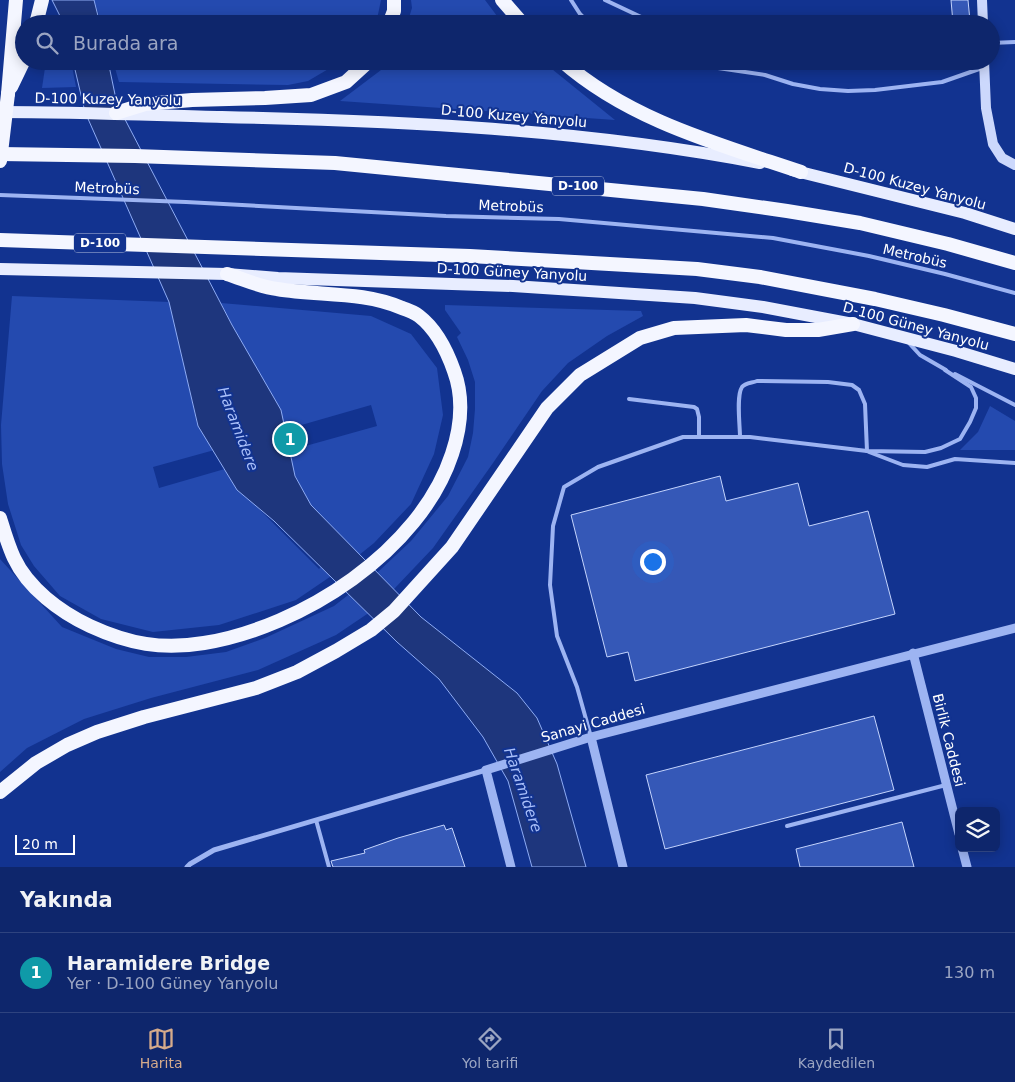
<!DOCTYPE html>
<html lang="tr">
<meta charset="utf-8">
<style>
body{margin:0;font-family:"DejaVu Sans",sans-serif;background:#172e72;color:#f1f3f6}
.controls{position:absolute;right:15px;bottom:15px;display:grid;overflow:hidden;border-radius:8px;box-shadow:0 2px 12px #0003}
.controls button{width:45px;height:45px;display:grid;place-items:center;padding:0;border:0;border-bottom:1px solid #2e437f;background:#0e266c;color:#f1f3f6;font:25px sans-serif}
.scale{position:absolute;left:15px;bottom:12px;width:60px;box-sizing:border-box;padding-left:5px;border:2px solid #fff;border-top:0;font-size:14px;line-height:18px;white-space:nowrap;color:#fff;-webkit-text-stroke:4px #123390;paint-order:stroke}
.you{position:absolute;left:652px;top:561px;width:18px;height:18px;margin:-12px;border:4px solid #fff;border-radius:50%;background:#1a73e8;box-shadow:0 0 0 8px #1a73e833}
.badge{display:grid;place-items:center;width:32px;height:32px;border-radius:50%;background:#d6ab8b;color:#fff;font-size:16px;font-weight:700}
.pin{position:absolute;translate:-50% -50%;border:2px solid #fff;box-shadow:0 1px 5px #0006}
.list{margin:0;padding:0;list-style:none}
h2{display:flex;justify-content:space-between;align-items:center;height:65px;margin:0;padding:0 20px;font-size:21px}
h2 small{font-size:16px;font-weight:400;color:#9ba5c2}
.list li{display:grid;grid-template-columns:32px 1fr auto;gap:15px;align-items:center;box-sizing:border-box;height:80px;padding:0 20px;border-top:1px solid #2e437f}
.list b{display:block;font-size:19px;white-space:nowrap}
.list p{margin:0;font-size:16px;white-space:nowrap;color:#9ba5c2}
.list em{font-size:16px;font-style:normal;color:#9ba5c2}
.icon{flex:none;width:28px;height:28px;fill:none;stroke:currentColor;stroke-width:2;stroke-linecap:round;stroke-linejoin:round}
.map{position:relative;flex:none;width:1015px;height:867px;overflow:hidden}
.search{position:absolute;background:#0e266c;box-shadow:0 2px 12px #0003;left:15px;right:15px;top:15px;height:55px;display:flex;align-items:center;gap:12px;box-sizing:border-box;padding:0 18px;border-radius:28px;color:#9ba5c2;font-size:19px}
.sheet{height:145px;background:#0e266c}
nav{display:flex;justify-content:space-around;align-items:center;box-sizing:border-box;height:70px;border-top:1px solid #2e437f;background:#0e266c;font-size:14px;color:#9ba5c2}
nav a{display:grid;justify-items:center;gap:2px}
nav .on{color:#d6ab8b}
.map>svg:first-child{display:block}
.green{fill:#244aaf}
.water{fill:#1e367d;stroke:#8eacf5}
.building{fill:#3558b7;stroke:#c4d4fd}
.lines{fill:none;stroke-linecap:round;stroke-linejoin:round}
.service{stroke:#9db4f2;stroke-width:4}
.minor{stroke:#9db4f2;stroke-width:5}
.tertiary{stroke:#9db4f2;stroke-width:9}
.secondary{stroke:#ccd8fc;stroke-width:10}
.primary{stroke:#e8edff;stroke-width:12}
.trunk{stroke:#f4f6ff;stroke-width:14}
.trunk-bridge{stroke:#f4f6ff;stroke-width:14}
.labels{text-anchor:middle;stroke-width:4;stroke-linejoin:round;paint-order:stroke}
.shield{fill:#123390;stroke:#b8c2de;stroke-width:1}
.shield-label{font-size:12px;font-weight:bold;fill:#fff}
.street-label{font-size:14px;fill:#fff;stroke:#123390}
.water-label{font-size:15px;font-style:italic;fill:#a9bff9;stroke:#123390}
</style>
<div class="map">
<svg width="1015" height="867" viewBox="0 0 1015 867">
<rect width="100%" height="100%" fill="#123390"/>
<g class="green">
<path d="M94 0H381L376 24H102Z"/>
<path d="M411 0H485L503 24H407L412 8Z"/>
<path d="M46 61H71L76 87 42 88Z"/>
<path d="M113 61H342L308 81 288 85 119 82Z"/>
<path d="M388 61H542L615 120 340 101 381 70Z"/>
<path d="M12 296 170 302 197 424 218 449 153 467 159 488 242 464 258 508 319 569 342 544 310 506 284 452 377 426 371 405 284 430 221 303 371 316 411 334 437 368 443 415 434 454 411 504 374 543 343 568 296 600 219 625 153 632 101 619 60 596 34 566 21 545 8 504 2 464 1 425Z"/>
<path d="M445 305 641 311 643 316 607 336 568 363 542 391 493 463 433 548 376 608 336 635 258 670 151 698 84 719 27 748 0 772V559L62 627 116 649 149 657H186L226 652 265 638 334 606 379 571 411 541 448 496 468 457 473 433 475 409V382L468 360 457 337 461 333 445 310Z"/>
<path d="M990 406 1015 421V450H960L978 432Z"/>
</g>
<g class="water">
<path d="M52 0H94L100 24H64Z"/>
<path d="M73 61H108L117 104 232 325 281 410 295 476 311 505 421 617 517 693 537 718 557 764 586 867H532L508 781 483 737 439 679 397 642 274 521 237 490 198 426 169 302 85 112Z"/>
</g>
<g class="building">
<path d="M951 0H968L970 21 953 23Z"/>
<path d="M720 476 726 501 798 483 809 526 868 511 895 614 635 681 628 652 607 657 571 515Z"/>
<path d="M874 716 894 790 665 849 646 775Z"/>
<path d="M902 822 914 867H800L796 849Z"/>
<path d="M444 825 446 830 452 828 465 867H333L331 861 365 853 364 850 398 838Z"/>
</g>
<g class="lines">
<g class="service">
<path d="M571 0 580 14 590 24"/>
<path d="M605 0 656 24"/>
<path d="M991 43 1015 42"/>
<path d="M670 61 765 75 793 84 820 89 848 91 875 90 942 82 982 68"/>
<path d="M0 195 186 202 446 216 559 219 773 238 869 256 945 274 1015 293"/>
<path d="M908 342 920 355 946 370"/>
<path d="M955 374 1015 405"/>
<path d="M629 399 694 407 697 409 699 417V437"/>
<path d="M740 437C740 425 736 396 742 387 745 383 752 383 757 381L828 382 852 385 859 390 865 404 867 451"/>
<path d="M869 452 903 465 927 467 955 459 1015 463"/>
<path d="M591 737 577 687 557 636 550 585 553 526 564 487 598 467 683 437H750L867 451 925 452 941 448 960 439 970 422 976 408V398L971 387 945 370"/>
<path d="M316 820 329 867"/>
<path d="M787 826 946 785"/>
</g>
<path class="minor" d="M187 867 190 864 214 850 486 770"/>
<g class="tertiary">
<path d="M913 653 959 834"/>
<path d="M591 737 623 867"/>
<path d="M962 848 967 867"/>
<path d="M511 867 486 770 591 737 1015 628"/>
</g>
<g class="secondary">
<path d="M982 0 983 24"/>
<path d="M984 61 986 108 993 144 1002 158 1015 165"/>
</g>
<g class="primary">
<path d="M0 112C74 112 148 115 222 117 402 121 583 129 760 163"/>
<path d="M792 170 965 213 1015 229"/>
<path d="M0 269 227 274 278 278 513 286 695 298 763 307 853 324 956 351 1015 369"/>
</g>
<g class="trunk">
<path d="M502 0 523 24"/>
<path d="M36 24 42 0"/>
<path d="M389 24 394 11V0"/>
<path d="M562 61C629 120 718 144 801 172"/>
<path d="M11 87 24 60"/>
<path d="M8 94 16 0"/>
<path d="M116 113 145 104 192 100 265 98 311 95 346 82 369 61"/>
<path d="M0 154 135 156 335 163 703 199 787 211 860 223 948 244 1015 263"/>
<path d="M0 240 470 256 697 269 760 277 875 299 944 315 1015 334"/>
<path d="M0 518C4 531 8 545 14 558 28 588 60 612 90 626 129 644 162 650 204 643 302 627 420 551 452 454 461 427 464 398 454 371 447 351 436 329 419 316 414 312 408 310 402 308 363 291 318 296 277 289 260 287 243 279 227 274"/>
<path d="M0 792 36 763 67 745 97 732 144 717 256 688 297 672 336 651 371 630 394 611 452 547 547 408 580 375 640 338 674 328 746 325 786 330H818L853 324"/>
</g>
<path class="trunk-bridge" d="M0 161 8 94"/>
</g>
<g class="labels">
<g class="shield">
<rect x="552" y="176.5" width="52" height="19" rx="4"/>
<rect x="74" y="233.5" width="52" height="19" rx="4"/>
</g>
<g class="shield-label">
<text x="578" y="190">D-100</text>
<text x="100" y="247">D-100</text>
</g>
<g class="street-label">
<text transform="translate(108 99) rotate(1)" y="5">D-100 Kuzey Yanyolu</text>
<text transform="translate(514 116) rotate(5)" y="5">D-100 Kuzey Yanyolu</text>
<text transform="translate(915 186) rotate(15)" y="5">D-100 Kuzey Yanyolu</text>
<text transform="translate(107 188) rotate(2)" y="5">Metrobüs</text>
<text transform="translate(511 206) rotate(2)" y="5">Metrobüs</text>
<text transform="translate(915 256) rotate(13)" y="5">Metrobüs</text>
<text transform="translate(512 272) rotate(3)" y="5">D-100 Güney Yanyolu</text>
<text transform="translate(916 326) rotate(15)" y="5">D-100 Güney Yanyolu</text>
<text transform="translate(593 723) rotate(-16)" y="5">Sanayi Caddesi</text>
<text transform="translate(949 740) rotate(76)" y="5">Birlik Caddesi</text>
</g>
<g class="water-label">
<text transform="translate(238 429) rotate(69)" y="5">Haramidere</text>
<text transform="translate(523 790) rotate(71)" y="5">Haramidere</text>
</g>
</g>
</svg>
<div class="controls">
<button><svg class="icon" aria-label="layers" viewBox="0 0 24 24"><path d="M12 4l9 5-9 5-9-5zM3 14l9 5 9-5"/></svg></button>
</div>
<div class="scale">20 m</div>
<div class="you"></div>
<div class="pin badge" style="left:290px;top:439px;background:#0f9aa8">1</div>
<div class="search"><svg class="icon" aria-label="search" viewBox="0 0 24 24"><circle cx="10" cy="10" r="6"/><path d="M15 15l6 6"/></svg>Burada ara</div>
</div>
<section class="sheet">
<h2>Yakında<small></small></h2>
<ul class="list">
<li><span class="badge" style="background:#0f9aa8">1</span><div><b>Haramidere Bridge</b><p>Yer · D-100 Güney Yanyolu</p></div><em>130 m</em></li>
</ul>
</section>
<nav>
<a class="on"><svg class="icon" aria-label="map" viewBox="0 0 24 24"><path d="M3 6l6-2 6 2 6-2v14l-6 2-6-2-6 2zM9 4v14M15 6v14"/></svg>Harita</a>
<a><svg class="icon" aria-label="directions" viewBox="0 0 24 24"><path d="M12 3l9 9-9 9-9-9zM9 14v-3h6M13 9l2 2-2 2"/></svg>Yol tarifi</a>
<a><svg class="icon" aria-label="saved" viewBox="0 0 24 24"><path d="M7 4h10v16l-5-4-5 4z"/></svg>Kaydedilen</a>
</nav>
